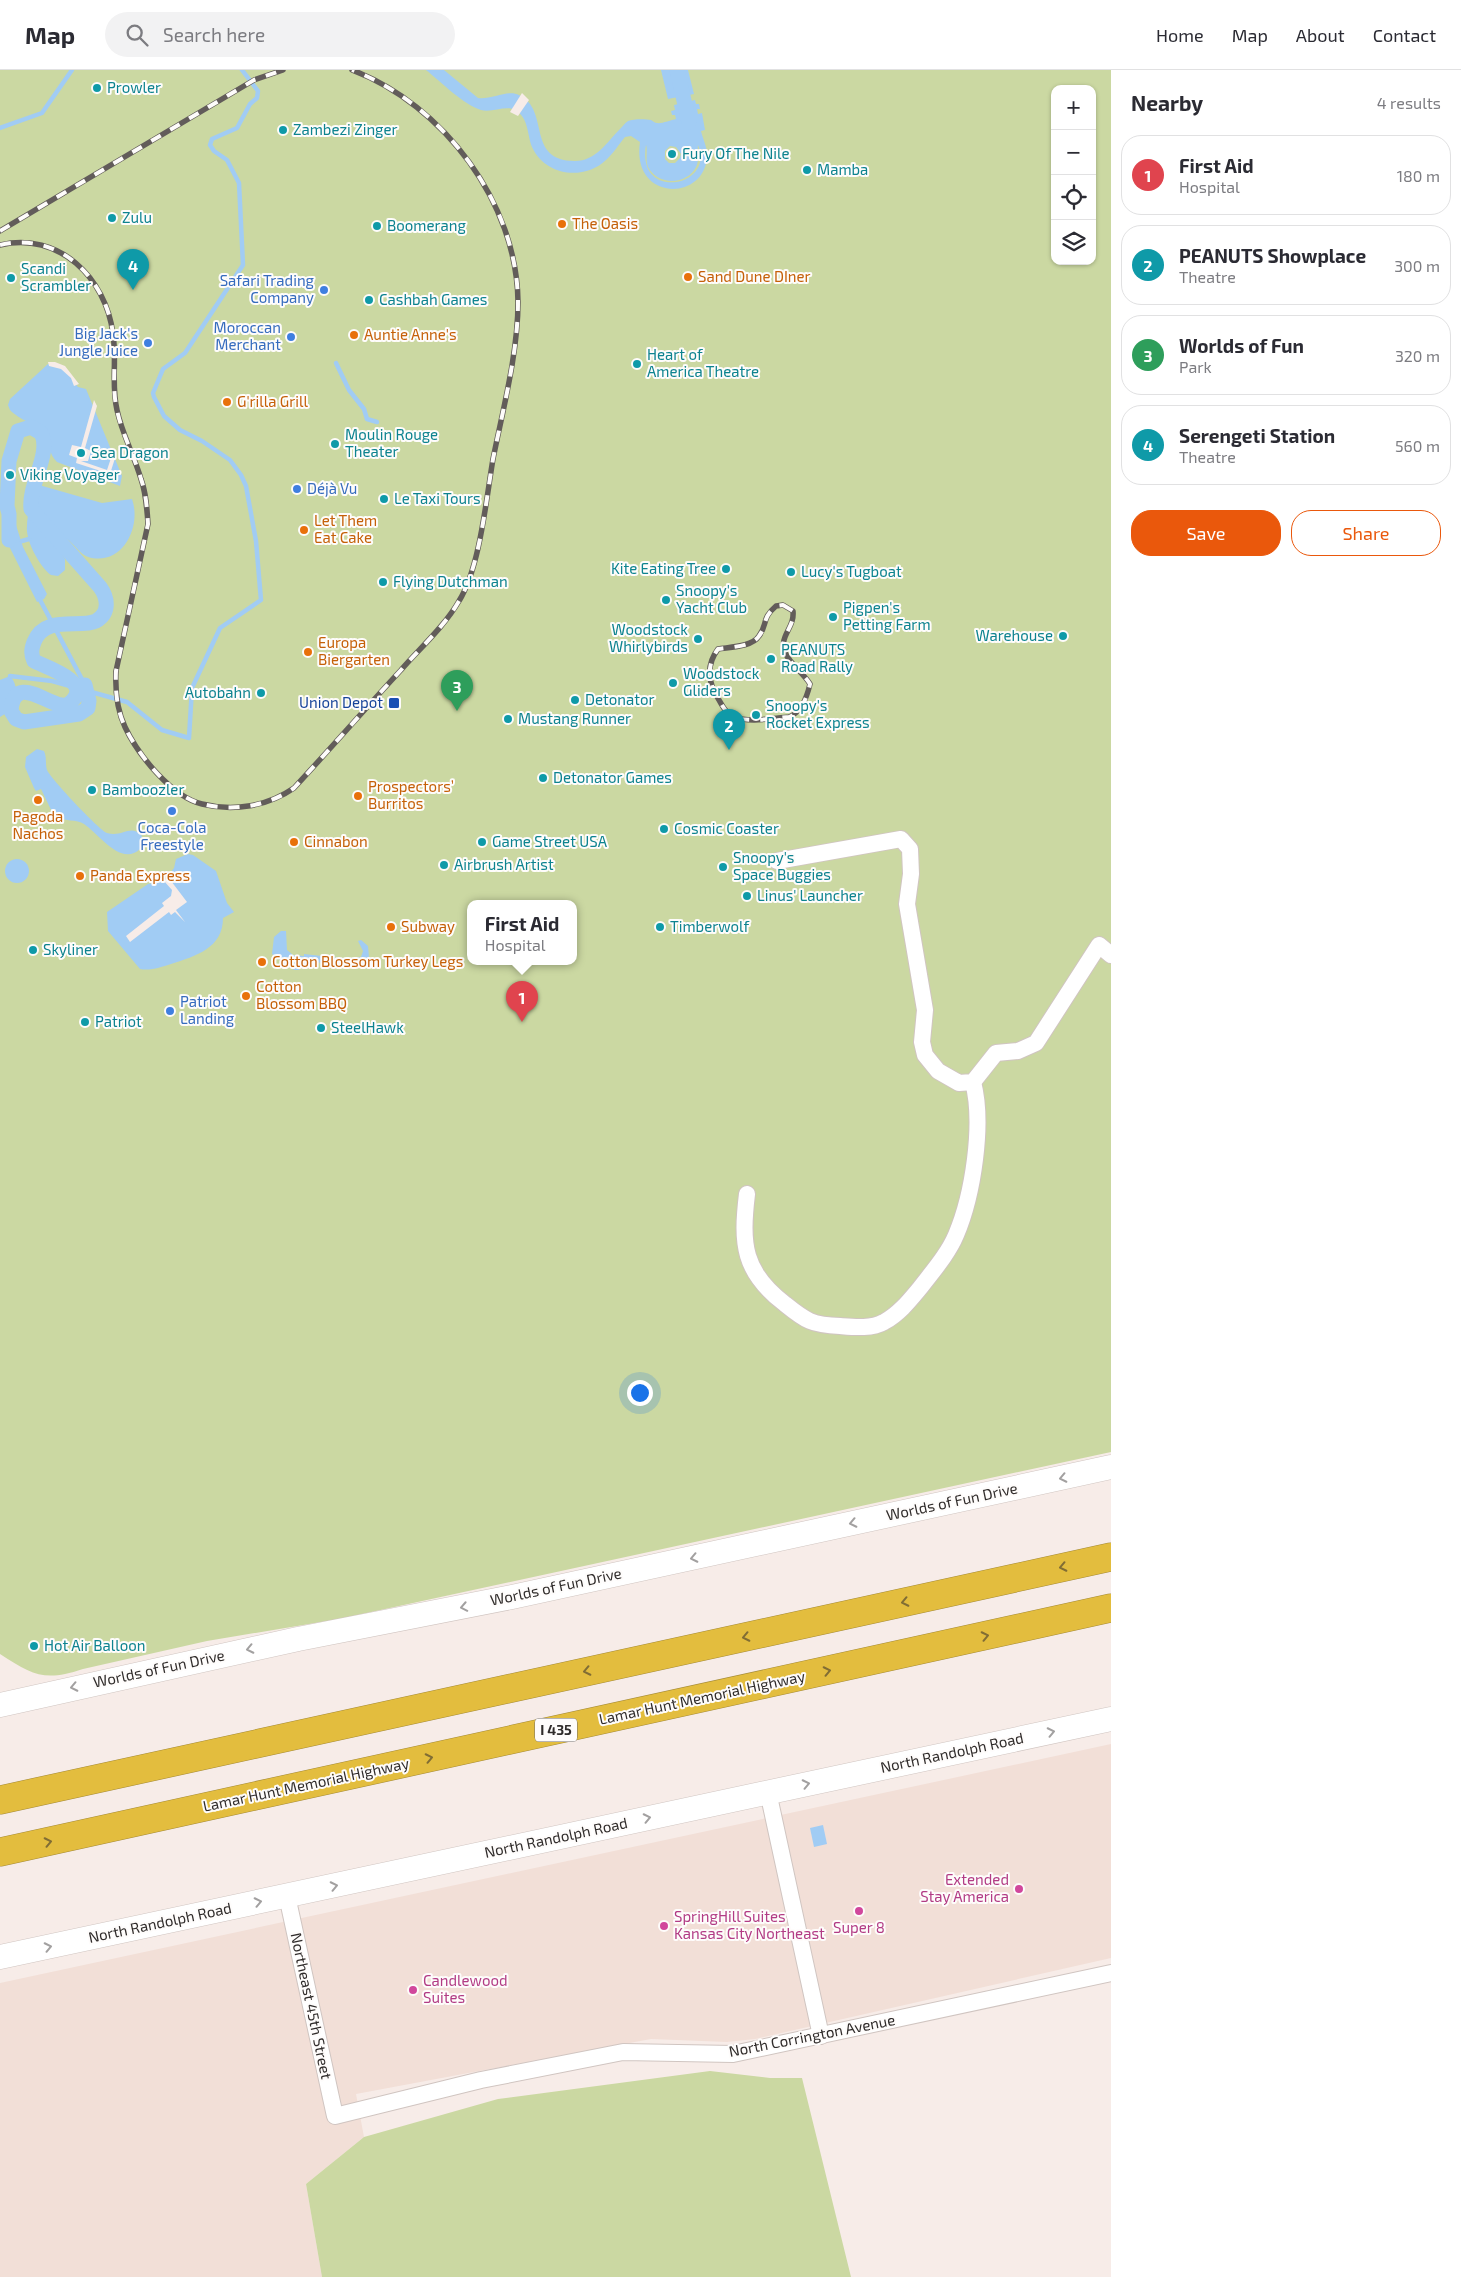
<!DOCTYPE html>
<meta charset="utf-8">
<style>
body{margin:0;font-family:"Exo 2",sans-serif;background:#f2f2f3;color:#2b2b33}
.controls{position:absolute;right:15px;top:15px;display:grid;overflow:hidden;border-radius:10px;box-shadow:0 1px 4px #0004}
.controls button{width:45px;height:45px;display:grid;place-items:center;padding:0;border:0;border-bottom:1px solid #e1e1e2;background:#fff;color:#2b2b33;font:25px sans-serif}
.you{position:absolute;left:639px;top:1322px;width:18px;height:18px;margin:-12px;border:4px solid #fff;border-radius:50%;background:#1a73e8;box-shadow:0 0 0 8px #1a73e833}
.badge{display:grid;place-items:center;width:32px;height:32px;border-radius:50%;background:#ea580c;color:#fff;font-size:16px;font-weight:700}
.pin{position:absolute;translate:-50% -41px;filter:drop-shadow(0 1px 2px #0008)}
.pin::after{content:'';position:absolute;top:26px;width:18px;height:15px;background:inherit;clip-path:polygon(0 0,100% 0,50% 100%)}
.popup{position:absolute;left:467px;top:830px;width:110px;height:65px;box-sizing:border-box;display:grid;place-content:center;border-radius:10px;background:#fff;filter:drop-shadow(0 1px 4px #0005);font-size:16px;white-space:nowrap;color:#7c7c81}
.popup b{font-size:19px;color:#2b2b33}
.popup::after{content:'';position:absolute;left:50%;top:100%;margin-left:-10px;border:10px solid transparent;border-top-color:#fff}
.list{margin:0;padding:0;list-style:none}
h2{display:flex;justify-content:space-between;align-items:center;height:65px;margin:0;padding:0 20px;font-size:21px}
h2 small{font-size:16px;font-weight:400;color:#7c7c81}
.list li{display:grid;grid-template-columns:32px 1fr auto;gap:15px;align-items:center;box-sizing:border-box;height:80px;margin:0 10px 10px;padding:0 10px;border:1px solid #e1e1e2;border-radius:20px}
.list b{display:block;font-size:19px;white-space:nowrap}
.list p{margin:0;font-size:16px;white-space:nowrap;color:#7c7c81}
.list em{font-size:16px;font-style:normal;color:#7c7c81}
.actions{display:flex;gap:10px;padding:15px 20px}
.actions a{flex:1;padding:11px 0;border:1px solid #ea580c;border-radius:20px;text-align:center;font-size:18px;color:#ea580c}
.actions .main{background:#ea580c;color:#fff}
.icon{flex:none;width:28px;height:28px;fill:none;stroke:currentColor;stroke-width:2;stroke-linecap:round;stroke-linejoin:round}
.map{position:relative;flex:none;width:1111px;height:2207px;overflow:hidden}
header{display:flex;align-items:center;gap:30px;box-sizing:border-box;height:70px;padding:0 25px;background:#fff;border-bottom:1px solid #e1e1e2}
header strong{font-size:24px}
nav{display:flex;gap:28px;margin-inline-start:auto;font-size:18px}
.search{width:350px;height:45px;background:#f2f2f3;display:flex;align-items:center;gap:12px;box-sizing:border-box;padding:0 18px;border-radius:28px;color:#7c7c81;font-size:19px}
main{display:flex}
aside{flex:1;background:#fff}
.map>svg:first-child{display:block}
.built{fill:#f2dfd7}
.green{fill:#cbd8a2;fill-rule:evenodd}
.water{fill:#a1ccf4;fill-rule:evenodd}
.pier{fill:#f7ece8}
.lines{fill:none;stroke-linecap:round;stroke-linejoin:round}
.stream{stroke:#a1ccf4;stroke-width:4.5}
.canal{stroke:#a1ccf4;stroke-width:15}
.minor-casing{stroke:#d0c5c1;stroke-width:18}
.secondary-casing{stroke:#d0c5c1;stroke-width:25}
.motorway-casing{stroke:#a48a37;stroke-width:29}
.minor{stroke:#fff;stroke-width:16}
.secondary{stroke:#fff;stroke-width:24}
.motorway{stroke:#e3bd3e;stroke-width:28}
.rail-casing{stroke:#625c5a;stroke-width:5.5}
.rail{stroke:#fefcfb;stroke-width:4;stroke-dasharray:11;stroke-linecap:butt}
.oneway{stroke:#a2a0a0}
.oneway2{stroke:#816d34}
.culture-dot{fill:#0f9aa8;stroke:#fefcfb;stroke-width:2}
.food-dot{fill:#e8710a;stroke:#fefcfb;stroke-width:2}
.shop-dot{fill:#3f7fe0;stroke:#fefcfb;stroke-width:2}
.transit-dot{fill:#1a4fb4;stroke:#fefcfb;stroke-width:2}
.hotel-dot{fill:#d1479c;stroke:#fefcfb;stroke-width:2}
.labels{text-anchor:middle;stroke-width:4;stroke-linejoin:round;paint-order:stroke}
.shield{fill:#fefcfb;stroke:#6e6a69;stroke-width:1}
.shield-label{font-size:14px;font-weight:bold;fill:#302c2b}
.culture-label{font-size:15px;fill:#0d838f;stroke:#fefcfb;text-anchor:start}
.food-label{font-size:15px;fill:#c56008;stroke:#fefcfb;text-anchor:start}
.shop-label{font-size:15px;fill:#366cbe;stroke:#fefcfb;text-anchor:end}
.transit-label{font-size:15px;fill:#164399;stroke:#fefcfb;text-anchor:end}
.street-label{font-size:15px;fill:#302c2b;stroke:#fefcfb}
.hotel-label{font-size:15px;fill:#b23c85;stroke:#fefcfb;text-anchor:start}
</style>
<header>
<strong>Map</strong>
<div class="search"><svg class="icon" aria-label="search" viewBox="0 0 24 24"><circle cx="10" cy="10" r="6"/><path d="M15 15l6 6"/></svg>Search here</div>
<nav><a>Home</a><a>Map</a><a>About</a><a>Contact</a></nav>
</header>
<main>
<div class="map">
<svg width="1111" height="2207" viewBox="0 0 1111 2207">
<rect width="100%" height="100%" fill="#f7ece8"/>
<path class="built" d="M1111 1674V1888L755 1969 727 1972 651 1969 356 2024 364 2067 306 2114 322 2207H0V1913Z"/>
<g class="green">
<path d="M0 0H1111V1382L339 1549 207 1571 83 1599C44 1612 33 1605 0 1584ZM1055 19H1092V191H1055ZM471 833H573V891H471Z"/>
<path d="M710 2001 770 2008H802L851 2207H322L306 2114 364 2067 498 2029Z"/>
</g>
<g class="water">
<path d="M426 0H444L478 28C491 30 508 19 519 25 551 40 525 91 575 91 596 91 607 72 620 59 622 57 625 53 628 51 633 49 645 49 651 50 653 51 655 53 657 53 661 54 671 50 676 49L675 45H672L671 41 675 40 674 35 695 30 696 34H699L700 39H697L698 44 702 43 705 60 701 61C703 70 708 78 707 88 703 132 631 131 640 72L631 66 625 67C619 74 613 84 606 90 584 111 545 106 532 77 527 64 529 48 515 40 506 35 492 43 481 40 464 35 441 12 426 0ZM646 75C648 80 645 89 648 97 658 116 687 115 696 97 700 89 697 80 698 75 716 117 636 132 646 75ZM670 76 676 77 681 84 680 88 675 93H669L665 89V81Z"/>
<path d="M661 0H688L694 24 668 29Z"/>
<path d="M48 294C63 294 70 306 78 317L86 319 122 406 120 416 57 392C49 385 49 372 43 363 39 356 18 349 10 340L8 335 10 329Z"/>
<path d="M39 415 102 433 132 429C142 457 122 497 88 487 80 484 74 474 67 469L60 471 58 478 65 489V500L58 506 51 505C40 497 25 470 27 456 27 448 29 440 31 432 33 426 34 418 39 415Z"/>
<path d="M11 450 15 452 23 477 47 524 44 529 37 532 7 472V451Z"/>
<path d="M10 606C21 618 13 630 17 644L12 650 8 642 0 647V610Z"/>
<path d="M37 679 44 681C47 687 45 693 47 700 51 709 99 760 107 763 122 768 131 753 142 766L140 779C121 797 99 764 84 754 77 749 64 752 54 746L41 719 36 721 34 718 25 697 26 687Z"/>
<path d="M188 784 193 785 216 801 227 833 234 842 223 848C223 878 196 886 171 894 161 897 151 901 140 899L108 861 107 842 148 814 164 811 174 798 176 789Z"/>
<circle cx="17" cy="801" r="12"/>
<path d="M281 861H286L287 880 293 885 304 886V884L348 889 361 887 363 881 358 871 361 870 368 876 369 887 362 896 357 897 304 891 299 900H294L272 884 274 867Z"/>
<path d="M823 1755 827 1774 814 1777 810 1758Z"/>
</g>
<g class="pier">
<path d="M522 23 529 30 518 46 510 42Z"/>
<path d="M48 292H55L65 296 79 314 74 316 71 308 61 299 49 296Z"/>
<path d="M94 330 97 336 85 378 91 381 88 391H81L107 400 114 379 116 385 110 404 76 393 77 388 69 385 72 375 81 377Z"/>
<path d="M168 807 187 832 176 840 185 852 175 842 171 845 169 842 130 872 126 866 164 836 162 833 171 826 172 820 164 811Z"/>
</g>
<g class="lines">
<g class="stream">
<path d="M0 58 42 43 72 0"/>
<path d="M336 293 349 320 364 339 367 349 377 352"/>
<path d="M22 471 29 469"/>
<path d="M38 526 85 615"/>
<path d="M10 606 52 611 127 632 162 660 189 668 192 618 220 558 261 530 256 471 246 416 241 405 230 390 202 371 180 360 164 346 154 327 153 323 163 299 185 283 243 195 239 113 227 90 214 81 210 75 212 69 237 58 250 34 257 28 258 21 242 0"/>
</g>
<g class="canal">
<path d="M677 0 689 52"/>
<path d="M9 470V444L7 436 9 391 18 361 31 357 41 363C52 383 28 415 31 439L100 517C108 528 110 543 96 551 80 559 45 544 34 572 31 580 31 584 34 591 45 597 92 611 72 631 69 634 66 636 62 635 46 634 14 603 11 641L16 649 24 652 79 644 88 638 89 631 85 615"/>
</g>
<g class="minor-casing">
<g id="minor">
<path d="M777 791 901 769 910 779 911 804 907 834 925 940 922 972 925 985 938 1001 959 1013 973 1012 996 983 1018 981 1036 973 1099 875 1111 885"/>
<path d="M747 1124C741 1174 743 1202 785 1234 806 1251 812 1255 840 1256 853 1257 872 1259 884 1252 899 1244 910 1230 920 1218 933 1201 948 1184 956 1165 973 1125 984 1054 973 1012"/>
<path d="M768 1722 821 1966"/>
<path d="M287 1826 335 2046 481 2010 623 1982 733 1984 1111 1903"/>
</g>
</g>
<g class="secondary-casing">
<g id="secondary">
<path d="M0 1635 298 1569 512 1527 1111 1397"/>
<path d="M0 1887 1111 1649"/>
</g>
</g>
<g class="motorway-casing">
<g id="motorway">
<path d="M0 1730 1111 1487"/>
<path d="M0 1782 1111 1538"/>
</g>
</g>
<use href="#minor" class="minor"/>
<use href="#secondary" class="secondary"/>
<use href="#motorway" class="motorway"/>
<g class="rail-casing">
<g id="rail">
<path d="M0 161 254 10 283 0"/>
<path d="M0 175C59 161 106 208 113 264 117 290 111 315 117 340 122 364 134 385 141 409 146 423 147 438 148 454L116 601C115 621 117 640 125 657 138 685 172 727 202 734 234 742 268 736 294 718 330 679 365 639 401 600 420 578 444 557 459 531 480 497 486 430 493 389 503 339 518 283 518 232 517 133 444 35 352 0"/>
<path d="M783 535 793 541C794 552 789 557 785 567 777 586 801 599 810 614 807 627 802 642 789 647 773 648 750 653 734 647 726 643 723 637 719 630 708 613 706 595 718 579 730 577 752 577 759 566 768 554 761 549 776 536Z"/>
</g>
</g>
<use href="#rail" class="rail"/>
</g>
<defs><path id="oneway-chevron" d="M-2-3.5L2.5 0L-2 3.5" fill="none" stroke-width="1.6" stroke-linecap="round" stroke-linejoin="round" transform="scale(1.25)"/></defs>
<g class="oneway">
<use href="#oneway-chevron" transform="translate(1063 1408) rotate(168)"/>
<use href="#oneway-chevron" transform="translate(853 1453) rotate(168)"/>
<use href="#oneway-chevron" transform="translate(694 1488) rotate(168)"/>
<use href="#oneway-chevron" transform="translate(464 1537) rotate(169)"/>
<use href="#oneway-chevron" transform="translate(250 1579) rotate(168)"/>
<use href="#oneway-chevron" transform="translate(74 1617) rotate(168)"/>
<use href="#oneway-chevron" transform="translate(1051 1662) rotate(-12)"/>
<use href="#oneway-chevron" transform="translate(806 1714) rotate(-12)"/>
<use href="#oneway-chevron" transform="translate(647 1748) rotate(-12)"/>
<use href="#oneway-chevron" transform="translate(334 1816) rotate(-12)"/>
<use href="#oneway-chevron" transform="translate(258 1832) rotate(-12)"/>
<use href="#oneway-chevron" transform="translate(48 1877) rotate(-12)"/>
</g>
<g class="oneway2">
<use href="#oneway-chevron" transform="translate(1063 1497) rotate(168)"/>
<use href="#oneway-chevron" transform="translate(905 1532) rotate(168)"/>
<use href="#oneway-chevron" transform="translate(985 1566) rotate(-12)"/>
<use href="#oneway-chevron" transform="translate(746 1567) rotate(168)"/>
<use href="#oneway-chevron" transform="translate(587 1601) rotate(168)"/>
<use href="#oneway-chevron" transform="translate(827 1601) rotate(-12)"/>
<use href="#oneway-chevron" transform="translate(429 1688) rotate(-12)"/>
<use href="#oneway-chevron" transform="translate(48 1772) rotate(-12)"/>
</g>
<g class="culture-dot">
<circle cx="97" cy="18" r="5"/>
<circle cx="283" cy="60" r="5"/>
<circle cx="672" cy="84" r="5"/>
<circle cx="807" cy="100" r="5"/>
<circle cx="112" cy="148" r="5"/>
<circle cx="377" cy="156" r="5"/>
<circle cx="11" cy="208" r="5"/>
<circle cx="369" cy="230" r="5"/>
<circle cx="637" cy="294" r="5"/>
<circle cx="335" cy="374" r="5"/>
<circle cx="81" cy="383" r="5"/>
<circle cx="10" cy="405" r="5"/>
<circle cx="384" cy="429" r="5"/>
<circle cx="726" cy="499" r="5"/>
<circle cx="791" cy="502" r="5"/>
<circle cx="383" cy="512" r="5"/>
<circle cx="666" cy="530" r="5"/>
<circle cx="833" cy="547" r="5"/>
<circle cx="1063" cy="566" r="5"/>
<circle cx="698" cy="569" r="5"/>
<circle cx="771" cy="589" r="5"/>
<circle cx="673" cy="613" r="5"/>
<circle cx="261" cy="623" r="5"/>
<circle cx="575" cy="630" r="5"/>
<circle cx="756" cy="645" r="5"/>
<circle cx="508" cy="649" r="5"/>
<circle cx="543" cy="708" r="5"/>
<circle cx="92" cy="720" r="5"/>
<circle cx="664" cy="759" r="5"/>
<circle cx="482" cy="772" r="5"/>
<circle cx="444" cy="795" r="5"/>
<circle cx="723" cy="797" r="5"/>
<circle cx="747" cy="826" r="5"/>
<circle cx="660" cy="857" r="5"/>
<circle cx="33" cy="880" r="5"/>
<circle cx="85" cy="952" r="5"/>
<circle cx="321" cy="958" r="5"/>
<circle cx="34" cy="1576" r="5"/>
</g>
<g class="food-dot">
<circle cx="562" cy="154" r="5"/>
<circle cx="688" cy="207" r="5"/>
<circle cx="354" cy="265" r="5"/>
<circle cx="227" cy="332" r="5"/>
<circle cx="304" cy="460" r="5"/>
<circle cx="308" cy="582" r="5"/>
<circle cx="358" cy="726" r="5"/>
<circle cx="38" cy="730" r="5"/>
<circle cx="294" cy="772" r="5"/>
<circle cx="80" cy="806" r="5"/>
<circle cx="391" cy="857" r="5"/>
<circle cx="262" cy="892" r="5"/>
<circle cx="246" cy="926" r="5"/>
</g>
<g class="shop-dot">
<circle cx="324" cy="220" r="5"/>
<circle cx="291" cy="267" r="5"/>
<circle cx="148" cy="273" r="5"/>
<circle cx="297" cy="419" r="5"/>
<circle cx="172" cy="741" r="5"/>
<circle cx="170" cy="941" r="5"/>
</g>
<rect class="transit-dot" x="388" y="627" width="12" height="12" rx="2.5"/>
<g class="hotel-dot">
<circle cx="1019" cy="1819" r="5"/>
<circle cx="859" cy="1841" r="5"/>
<circle cx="664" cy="1856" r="5"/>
<circle cx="413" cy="1920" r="5"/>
</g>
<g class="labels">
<rect class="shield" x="535" y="1648.5" width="42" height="23" rx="4"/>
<g class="shield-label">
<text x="556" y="1665">I 435</text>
</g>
<g class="culture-label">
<text x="107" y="23">Prowler</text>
<text x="293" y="65">Zambezi Zinger</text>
<text x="682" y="89">Fury Of The Nile</text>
<text x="817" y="105">Mamba</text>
<text x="122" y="153">Zulu</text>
<text x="387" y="161">Boomerang</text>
<text x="21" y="204">Scandi<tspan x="21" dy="17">Scrambler</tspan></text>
<text x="379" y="235">Cashbah Games</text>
<text x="647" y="290">Heart of<tspan x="647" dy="17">America Theatre</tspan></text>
<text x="345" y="370">Moulin Rouge<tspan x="345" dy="17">Theater</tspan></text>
<text x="91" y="388">Sea Dragon</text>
<text x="20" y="410">Viking Voyager</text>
<text x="394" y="434">Le Taxi Tours</text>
<text x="716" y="504" text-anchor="end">Kite Eating Tree</text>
<text x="801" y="507">Lucy's Tugboat</text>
<text x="393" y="517">Flying Dutchman</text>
<text x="676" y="526">Snoopy's<tspan x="676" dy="17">Yacht Club</tspan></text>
<text x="843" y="543">Pigpen's<tspan x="843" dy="17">Petting Farm</tspan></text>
<text x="688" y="565" text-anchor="end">Woodstock<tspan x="688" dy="17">Whirlybirds</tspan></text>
<text x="1053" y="571" text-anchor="end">Warehouse</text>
<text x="781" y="585">PEANUTS<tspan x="781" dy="17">Road Rally</tspan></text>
<text x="683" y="609">Woodstock<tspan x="683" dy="17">Gliders</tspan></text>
<text x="251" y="628" text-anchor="end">Autobahn</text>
<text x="585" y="635">Detonator</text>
<text x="766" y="641">Snoopy's<tspan x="766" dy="17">Rocket Express</tspan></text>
<text x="518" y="654">Mustang Runner</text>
<text x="553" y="713">Detonator Games</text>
<text x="102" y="725">Bamboozler</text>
<text x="674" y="764">Cosmic Coaster</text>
<text x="492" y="777">Game Street USA</text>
<text x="733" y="793">Snoopy's<tspan x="733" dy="17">Space Buggies</tspan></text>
<text x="454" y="800">Airbrush Artist</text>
<text x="757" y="831">Linus' Launcher</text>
<text x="670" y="862">Timberwolf</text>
<text x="43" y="885">Skyliner</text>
<text x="95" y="957">Patriot</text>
<text x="331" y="963">SteelHawk</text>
<text x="44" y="1581">Hot Air Balloon</text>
</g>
<g class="food-label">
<text x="572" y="159">The Oasis</text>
<text x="698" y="212">Sand Dune DIner</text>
<text x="364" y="270">Auntie Anne's</text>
<text x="237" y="337">G'rilla Grill</text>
<text x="314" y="456">Let Them<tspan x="314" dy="17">Eat Cake</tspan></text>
<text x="318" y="578">Europa<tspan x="318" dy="17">Biergarten</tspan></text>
<text x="368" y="722">Prospectors’<tspan x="368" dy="17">Burritos</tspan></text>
<text x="38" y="752" text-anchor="middle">Pagoda<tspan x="38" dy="17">Nachos</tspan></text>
<text x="304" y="777">Cinnabon</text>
<text x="90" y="811">Panda Express</text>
<text x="401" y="862">Subway</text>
<text x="272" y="897">Cotton Blossom Turkey Legs</text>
<text x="256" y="922">Cotton<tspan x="256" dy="17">Blossom BBQ</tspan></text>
</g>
<g class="shop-label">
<text x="314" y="216">Safari Trading<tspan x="314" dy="17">Company</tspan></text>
<text x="281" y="263">Moroccan<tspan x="281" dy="17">Merchant</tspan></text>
<text x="138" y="269">Big Jack's<tspan x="138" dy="17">Jungle Juice</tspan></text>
<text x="307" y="424" text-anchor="start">Déjà Vu</text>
<text x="172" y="763" text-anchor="middle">Coca-Cola<tspan x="172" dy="17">Freestyle</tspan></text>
<text x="180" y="937" text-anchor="start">Patriot<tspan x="180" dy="17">Landing</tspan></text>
</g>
<g class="transit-label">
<text x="383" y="638">Union Depot</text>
</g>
<g class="street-label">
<text transform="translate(952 1432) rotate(-12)" y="5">Worlds of Fun Drive</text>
<text transform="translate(556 1517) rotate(-12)" y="5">Worlds of Fun Drive</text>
<text transform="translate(159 1599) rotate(-12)" y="5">Worlds of Fun Drive</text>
<text transform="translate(702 1628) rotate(-12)" y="5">Lamar Hunt Memorial Highway</text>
<text transform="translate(952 1683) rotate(-12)" y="5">North Randolph Road</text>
<text transform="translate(306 1715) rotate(-12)" y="5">Lamar Hunt Memorial Highway</text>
<text transform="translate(556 1768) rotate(-12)" y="5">North Randolph Road</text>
<text transform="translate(160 1853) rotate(-12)" y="5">North Randolph Road</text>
<text transform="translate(311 1936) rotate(78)" y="5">Northeast 45th Street</text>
<text transform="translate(812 1966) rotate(-11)" y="5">North Corrington Avenue</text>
</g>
<g class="hotel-label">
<text x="1009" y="1815" text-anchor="end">Extended<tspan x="1009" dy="17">Stay America</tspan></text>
<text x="674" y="1852">SpringHill Suites<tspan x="674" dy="17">Kansas City Northeast</tspan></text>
<text x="859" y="1863" text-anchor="middle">Super 8</text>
<text x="423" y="1916">Candlewood<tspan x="423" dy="17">Suites</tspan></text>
</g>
</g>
</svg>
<div class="controls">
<button>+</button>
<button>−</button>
<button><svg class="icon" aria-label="locate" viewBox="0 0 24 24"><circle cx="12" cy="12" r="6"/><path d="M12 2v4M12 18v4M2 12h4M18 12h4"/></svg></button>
<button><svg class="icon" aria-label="layers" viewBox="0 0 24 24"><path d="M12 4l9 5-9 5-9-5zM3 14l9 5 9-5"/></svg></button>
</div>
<div class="you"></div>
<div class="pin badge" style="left:522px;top:952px;background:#e0444e">1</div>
<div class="popup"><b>First Aid</b>Hospital</div>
<div class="pin badge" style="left:729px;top:680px;background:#0f9aa8">2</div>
<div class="pin badge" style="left:457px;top:641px;background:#2e9e5b">3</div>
<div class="pin badge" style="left:133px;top:220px;background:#0f9aa8">4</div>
</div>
<aside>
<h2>Nearby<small>4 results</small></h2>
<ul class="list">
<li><span class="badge" style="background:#e0444e">1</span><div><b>First Aid</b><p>Hospital</p></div><em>180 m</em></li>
<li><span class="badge" style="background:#0f9aa8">2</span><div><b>PEANUTS Showplace</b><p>Theatre</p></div><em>300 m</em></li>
<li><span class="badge" style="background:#2e9e5b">3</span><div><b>Worlds of Fun</b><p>Park</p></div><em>320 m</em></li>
<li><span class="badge" style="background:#0f9aa8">4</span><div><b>Serengeti Station</b><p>Theatre</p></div><em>560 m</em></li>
</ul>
<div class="actions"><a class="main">Save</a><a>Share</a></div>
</aside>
</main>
